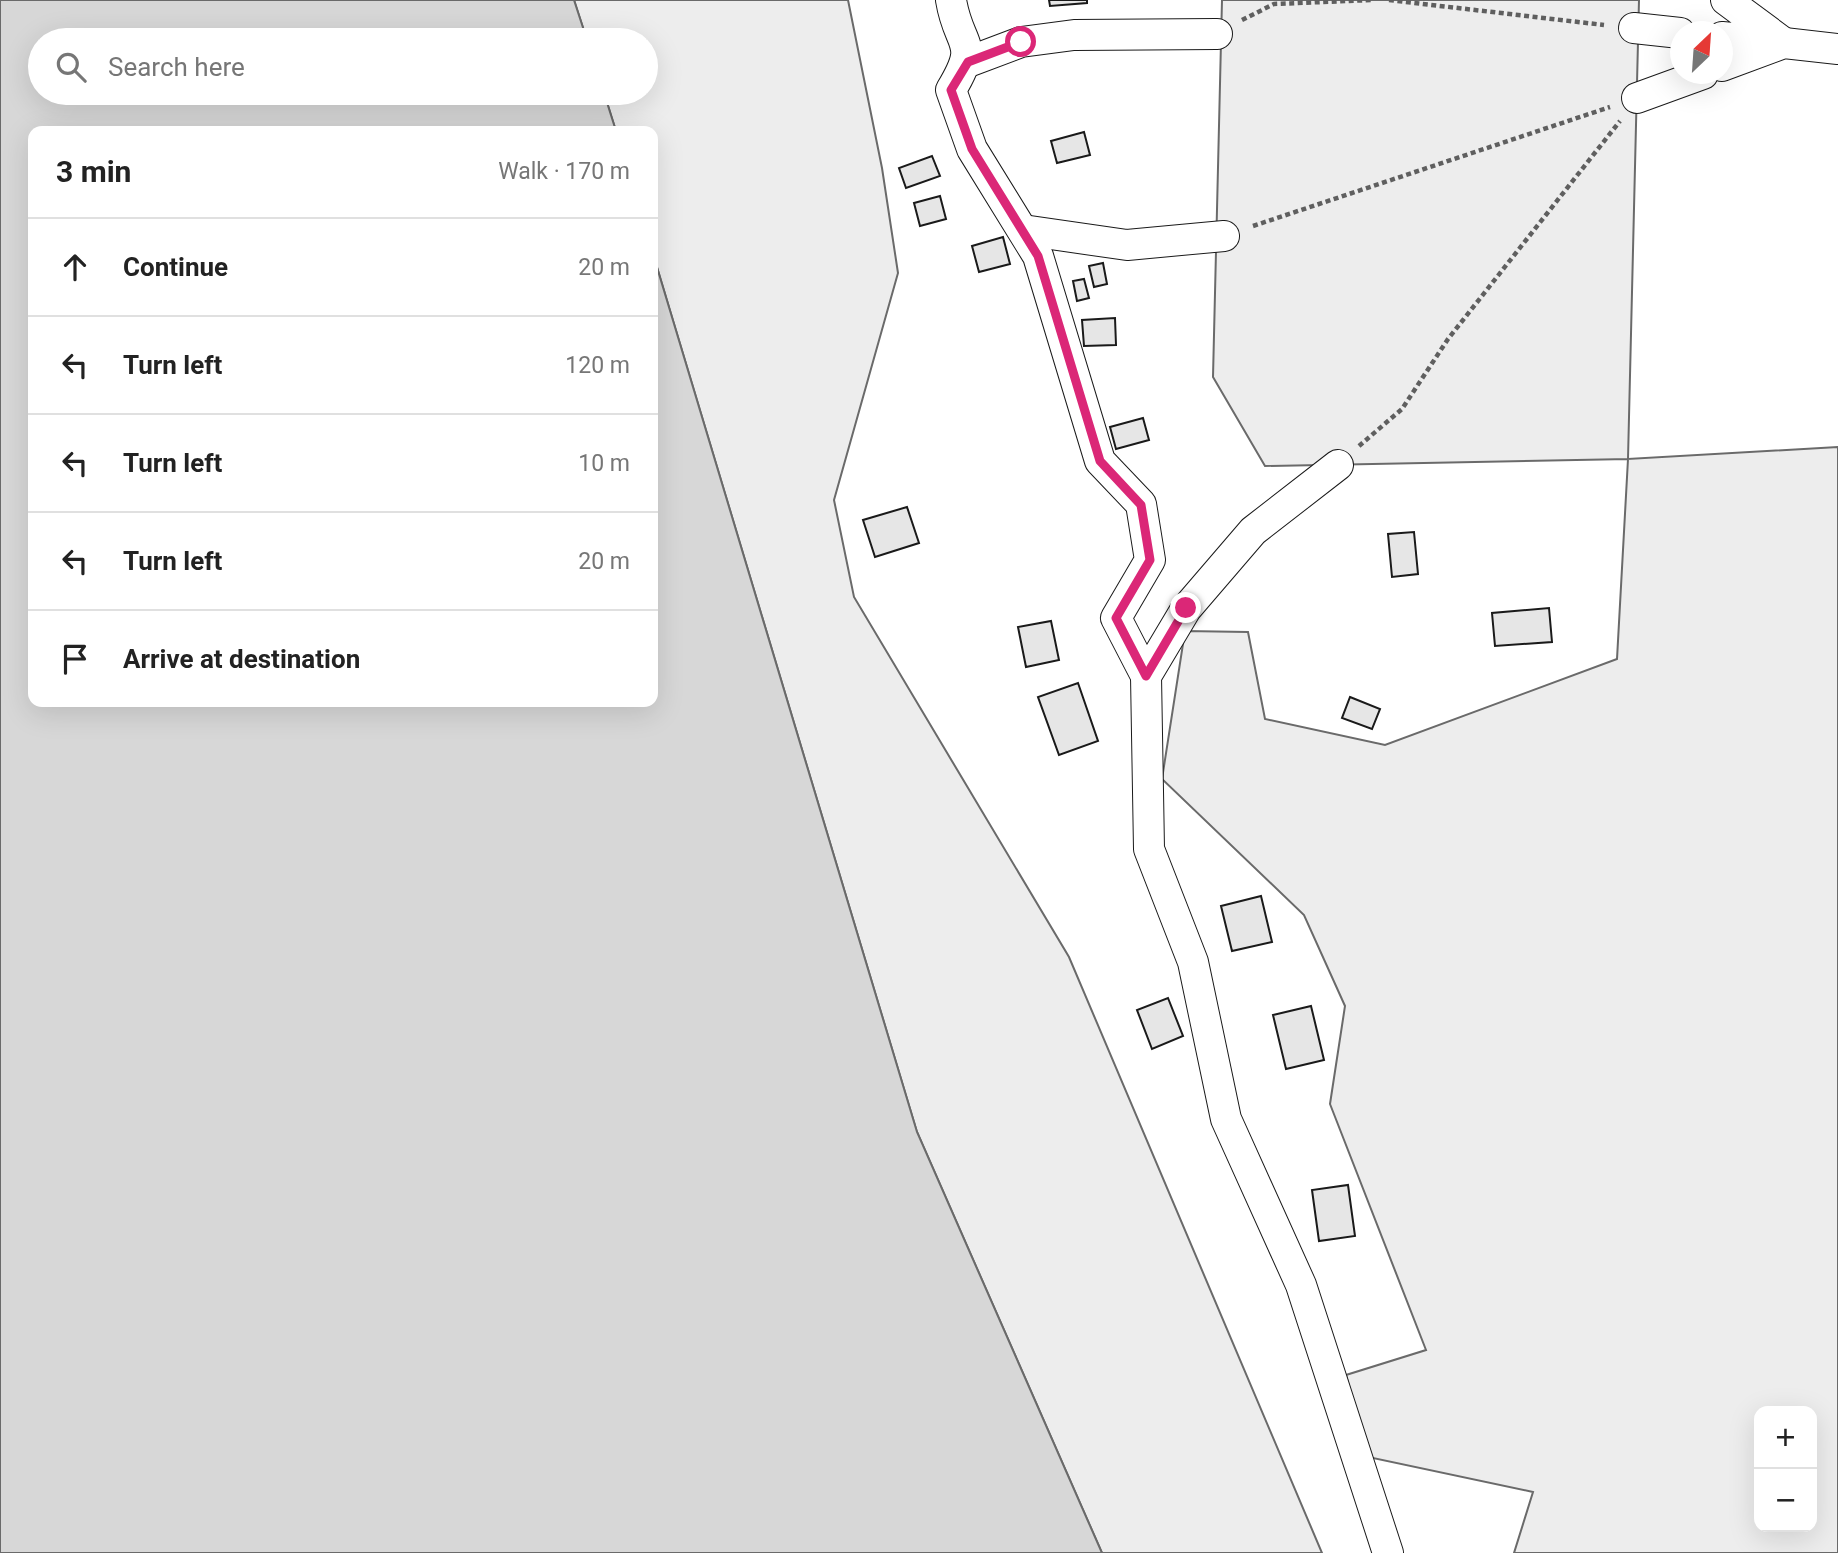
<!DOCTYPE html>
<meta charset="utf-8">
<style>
body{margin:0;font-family:Roboto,sans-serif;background:#f2f2f2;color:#222}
.controls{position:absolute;right:21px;bottom:21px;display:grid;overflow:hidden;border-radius:14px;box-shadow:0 7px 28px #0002}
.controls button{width:63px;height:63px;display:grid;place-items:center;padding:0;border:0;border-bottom:2px solid #e0e0e0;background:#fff;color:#222;font:35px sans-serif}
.compass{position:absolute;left:1670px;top:21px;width:63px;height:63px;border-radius:50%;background:#fff;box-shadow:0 7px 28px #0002;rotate:25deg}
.stop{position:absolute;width:21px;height:21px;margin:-16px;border:5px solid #db2777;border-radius:50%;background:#fff}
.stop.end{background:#db2777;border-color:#fff;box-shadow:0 2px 7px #0008}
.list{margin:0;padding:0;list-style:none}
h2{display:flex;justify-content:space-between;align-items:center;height:91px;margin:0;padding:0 28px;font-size:30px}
h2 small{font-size:23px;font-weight:400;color:#767676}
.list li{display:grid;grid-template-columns:46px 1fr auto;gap:21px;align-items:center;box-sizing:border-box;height:98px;padding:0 28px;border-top:2px solid #e0e0e0}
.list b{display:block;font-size:26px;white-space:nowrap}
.list em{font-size:23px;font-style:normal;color:#767676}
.icon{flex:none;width:38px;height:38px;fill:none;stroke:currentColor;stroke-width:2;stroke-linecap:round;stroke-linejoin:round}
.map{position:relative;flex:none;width:1838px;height:1553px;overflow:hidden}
.search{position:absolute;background:#fff;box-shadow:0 7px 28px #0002;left:28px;top:28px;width:630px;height:77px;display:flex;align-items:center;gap:18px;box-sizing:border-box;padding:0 24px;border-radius:38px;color:#767676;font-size:26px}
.panel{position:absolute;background:#fff;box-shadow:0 7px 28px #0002;left:28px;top:126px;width:630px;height:581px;border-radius:14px}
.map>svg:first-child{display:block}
.built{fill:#ededed;stroke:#6a6a6a;stroke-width:2;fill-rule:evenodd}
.water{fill:#d7d7d7;stroke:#6a6a6a;stroke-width:2}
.building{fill:#e6e6e6;stroke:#1a1a1a;stroke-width:2}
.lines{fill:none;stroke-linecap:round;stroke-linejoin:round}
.street-casing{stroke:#1a1a1a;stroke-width:32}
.path{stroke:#5f5f5f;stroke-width:4.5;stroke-dasharray:5 3.5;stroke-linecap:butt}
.street{stroke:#fff;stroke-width:30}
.route{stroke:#db2777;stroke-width:9}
</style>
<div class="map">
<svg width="1838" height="1553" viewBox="0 0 1838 1553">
<rect width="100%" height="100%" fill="#fff"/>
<g class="built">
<path d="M574 0H848L882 168 898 273 834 500 854 597 1069 957 1322 1553H1102L917 1132 653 254V131H616L604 93H646V40H587Z"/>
<path d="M1222 0H1639L1628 459 1838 447V1553H1514L1533 1492 1368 1457 1346 1375 1426 1350 1330 1104 1345 1006 1304 915 1162 779 1185 631 1248 632 1265 719 1385 745 1617 659 1628 459 1265 466 1213 377ZM1759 1411H1812V1527H1759Z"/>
</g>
<path class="water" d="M0 0H574L587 40H40V93H604L616 131H33V702H653V254L917 1132 1102 1553H0Z"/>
<g class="building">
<path d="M1049 0H1087V3L1050 6Z"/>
<path d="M1084 132 1090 155 1057 163 1051 141Z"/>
<path d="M932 156 940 176 906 188 899 168Z"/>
<path d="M940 196 946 219 920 226 914 203Z"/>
<path d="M1003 237 1010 264 979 272 972 246Z"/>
<path d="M1103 263 1107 284 1094 287 1089 266Z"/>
<path d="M1084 279 1089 298 1077 301 1073 281Z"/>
<path d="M1115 318 1116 345 1084 346 1082 320Z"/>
<path d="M1143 418 1149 440 1116 449 1110 427Z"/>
<path d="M907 507 919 543 875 557 863 520Z"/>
<path d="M1414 532 1418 574 1392 577 1388 534Z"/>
<path d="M1549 608 1552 642 1495 646 1492 613Z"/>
<path d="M1051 621 1059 660 1026 667 1018 627Z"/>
<path d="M1078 683 1098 741 1059 755 1038 697Z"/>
<path d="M1350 697 1380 709 1372 729 1342 718Z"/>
<path d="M1261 896 1272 942 1232 951 1221 906Z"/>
<path d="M1168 998 1183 1036 1152 1049 1137 1010Z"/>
<path d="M1311 1006 1324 1060 1286 1069 1273 1015Z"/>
<path d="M1348 1185 1355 1236 1319 1241 1312 1190Z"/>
</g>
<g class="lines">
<g class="street-casing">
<g id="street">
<path d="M951 0C959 49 981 40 951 90L972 149 1038 256 1100 461 1141 504 1150 560 1116 618 1146 676"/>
<path d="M1634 28 1680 33"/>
<path d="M1722 37 1784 43 1726 0"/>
<path d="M968 62 1021 42 1074 35 1217 34"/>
<path d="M1722 66 1784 43 1838 49"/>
<path d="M1637 98 1703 74"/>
<path d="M1023 230 1127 245 1224 236"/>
<path d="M1338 465 1253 531 1186 609 1146 676 1149 849 1193 962 1226 1119 1301 1285 1388 1553"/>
</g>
</g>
<g class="path">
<path d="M1389 0 1604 25"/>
<path d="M1242 20 1274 4 1372 0"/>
<path d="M1253 226 1610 107"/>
<path d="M1359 446 1402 409 1448 339 1620 121"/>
</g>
<use href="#street" class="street"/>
</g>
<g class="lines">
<path class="route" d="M1021 42 968 62 951 90 972 149 1038 256 1100 461 1141 505 1150 560 1116 618 1146 676 1186 608"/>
</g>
</svg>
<div class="controls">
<button>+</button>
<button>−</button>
</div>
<svg class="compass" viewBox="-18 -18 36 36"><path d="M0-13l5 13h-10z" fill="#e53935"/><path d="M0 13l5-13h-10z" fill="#767676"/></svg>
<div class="stop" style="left:1021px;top:42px"></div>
<div class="stop end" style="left:1186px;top:608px"></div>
<div class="search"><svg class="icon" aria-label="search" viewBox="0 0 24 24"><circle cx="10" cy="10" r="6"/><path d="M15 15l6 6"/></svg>Search here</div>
<section class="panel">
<h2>3 min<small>Walk · 170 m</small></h2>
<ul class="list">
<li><svg class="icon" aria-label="ahead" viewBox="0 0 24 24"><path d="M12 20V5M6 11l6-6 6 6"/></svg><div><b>Continue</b></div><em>20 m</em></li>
<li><svg class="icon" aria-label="left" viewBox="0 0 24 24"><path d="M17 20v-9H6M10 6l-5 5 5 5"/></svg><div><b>Turn left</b></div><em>120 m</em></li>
<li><svg class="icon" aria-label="left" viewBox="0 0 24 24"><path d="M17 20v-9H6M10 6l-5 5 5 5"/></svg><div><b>Turn left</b></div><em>10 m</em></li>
<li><svg class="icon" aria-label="left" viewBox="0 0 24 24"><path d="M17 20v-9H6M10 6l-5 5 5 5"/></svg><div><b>Turn left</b></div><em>20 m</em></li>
<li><svg class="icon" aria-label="arrive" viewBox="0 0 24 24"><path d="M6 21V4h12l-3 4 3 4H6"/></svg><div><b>Arrive at destination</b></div></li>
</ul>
</section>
</div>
